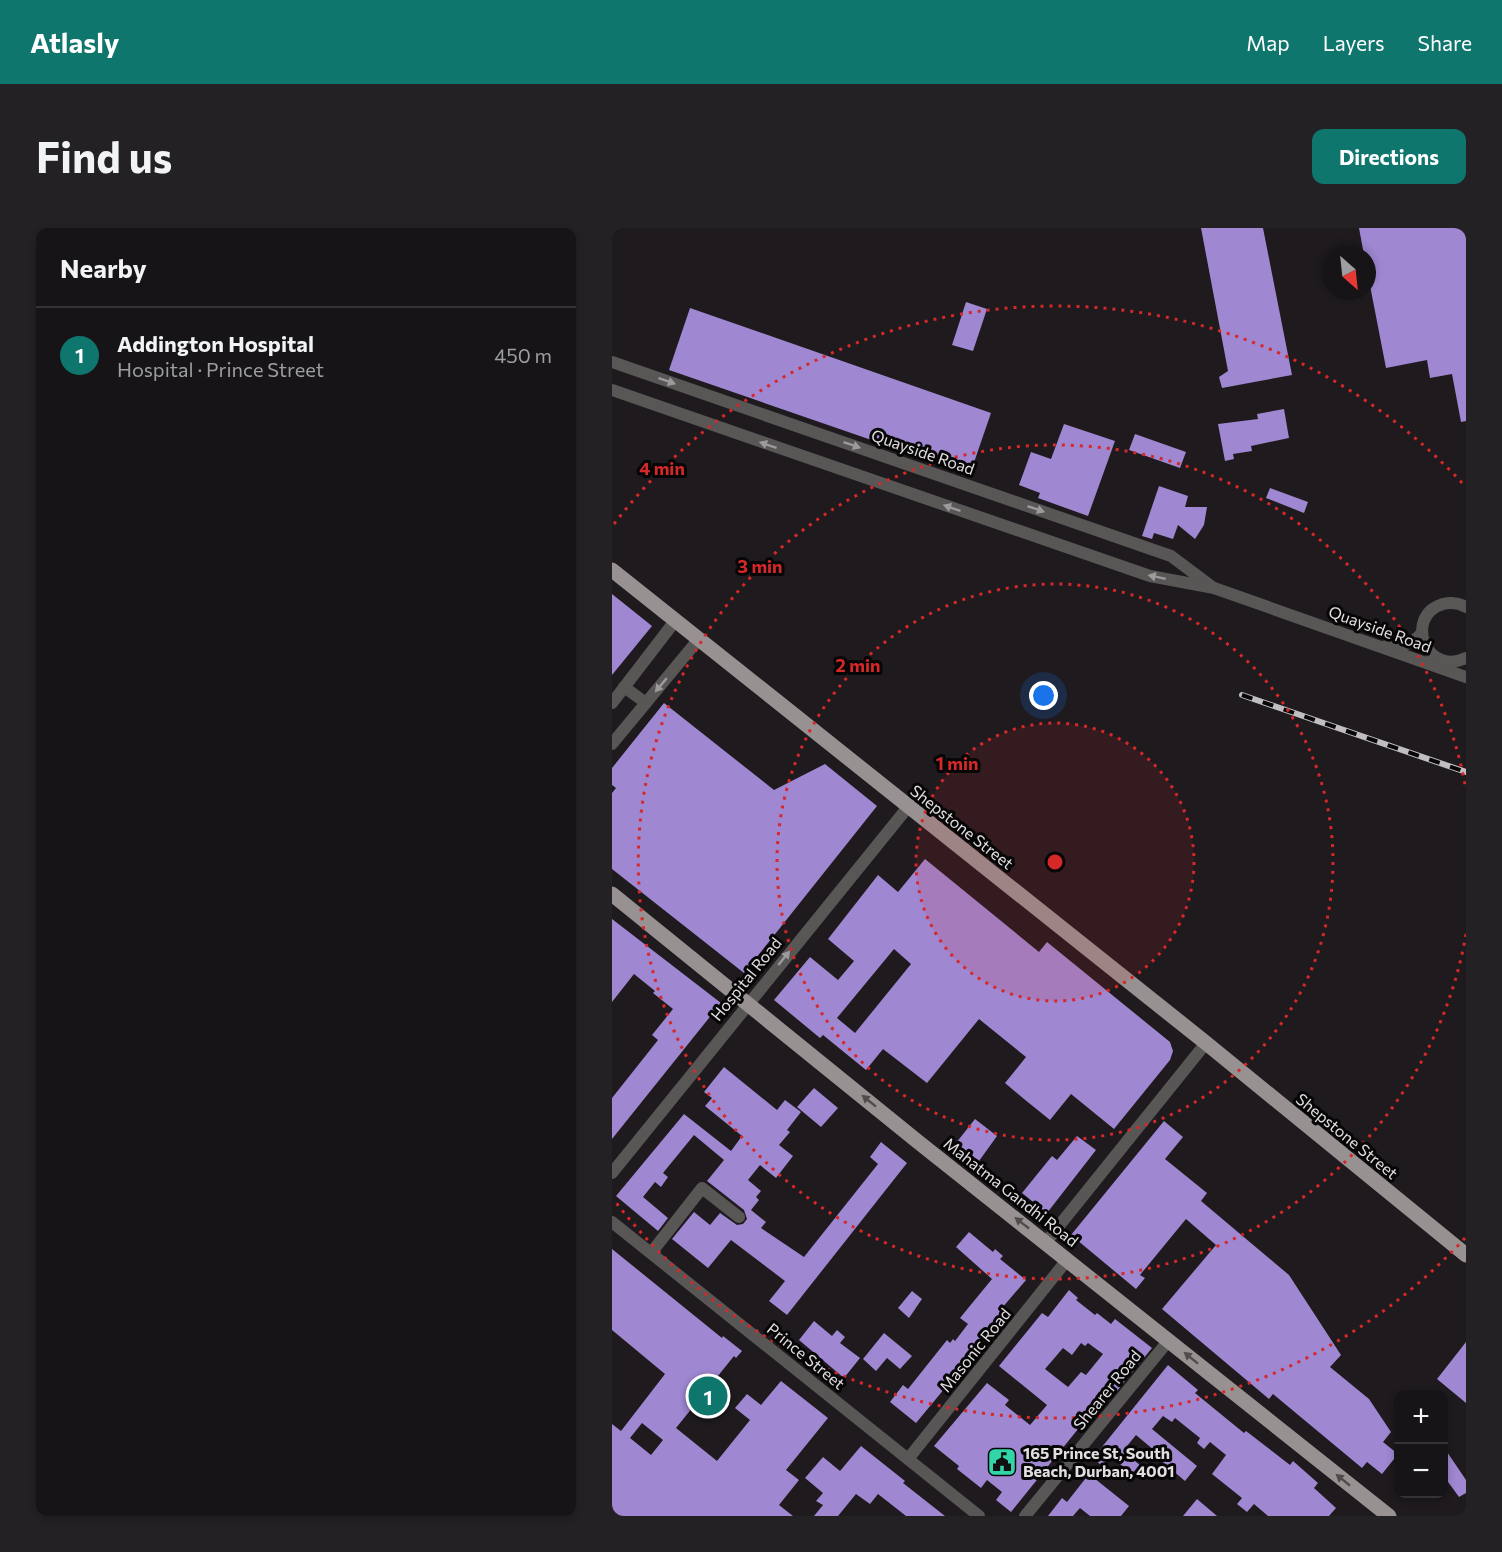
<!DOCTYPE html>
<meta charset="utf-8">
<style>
body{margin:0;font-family:Commissioner,sans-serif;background:#232123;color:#f1f3f6}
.controls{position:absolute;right:18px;bottom:18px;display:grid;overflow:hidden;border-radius:12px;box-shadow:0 3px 9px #0003}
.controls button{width:54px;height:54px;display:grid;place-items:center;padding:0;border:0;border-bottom:2px solid #353335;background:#161416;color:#f1f3f6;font:30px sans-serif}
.compass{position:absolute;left:710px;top:18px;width:54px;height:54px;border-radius:50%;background:#161416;box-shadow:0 3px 9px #0003;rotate:153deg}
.you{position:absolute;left:432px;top:468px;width:21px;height:21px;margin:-15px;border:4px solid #fff;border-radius:50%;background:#1a73e8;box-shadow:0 0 0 9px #1a73e833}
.badge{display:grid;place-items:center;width:39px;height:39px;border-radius:50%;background:#0f766e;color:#fff;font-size:20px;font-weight:700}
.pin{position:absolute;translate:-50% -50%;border:3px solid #fff;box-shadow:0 2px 6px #0006}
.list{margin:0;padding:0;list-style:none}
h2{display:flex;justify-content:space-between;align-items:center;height:78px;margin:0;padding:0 24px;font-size:26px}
h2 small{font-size:20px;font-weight:400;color:#9e9ea1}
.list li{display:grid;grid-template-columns:39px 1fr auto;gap:18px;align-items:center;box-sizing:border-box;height:96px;padding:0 24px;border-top:2px solid #353335}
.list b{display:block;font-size:22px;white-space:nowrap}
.list p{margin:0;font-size:20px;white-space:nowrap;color:#9e9ea1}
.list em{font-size:20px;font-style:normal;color:#9e9ea1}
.map{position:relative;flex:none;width:854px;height:1288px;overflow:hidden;border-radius:12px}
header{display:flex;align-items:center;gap:36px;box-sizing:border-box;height:84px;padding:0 30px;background:#0f766e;color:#fff}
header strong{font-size:28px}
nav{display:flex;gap:33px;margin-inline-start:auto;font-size:21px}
.intro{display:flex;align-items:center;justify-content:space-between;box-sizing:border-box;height:144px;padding:0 36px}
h1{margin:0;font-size:42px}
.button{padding:15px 27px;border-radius:12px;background:#0f766e;color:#fff;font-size:21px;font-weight:700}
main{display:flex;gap:36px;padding:0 36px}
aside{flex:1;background:#161416;border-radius:12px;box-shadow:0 3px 9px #0003}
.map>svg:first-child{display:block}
.building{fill:#9f87d1;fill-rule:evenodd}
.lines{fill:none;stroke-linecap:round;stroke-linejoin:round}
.minor{stroke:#595656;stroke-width:12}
.major{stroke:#989192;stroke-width:15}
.rail-casing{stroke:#c1bdc0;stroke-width:6}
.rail{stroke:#070607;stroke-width:4;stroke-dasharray:11;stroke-linecap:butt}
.oneway{fill:#9e9a9c}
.oneway2{fill:#504c4c}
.ring{fill:none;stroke:#d62828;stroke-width:3;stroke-dasharray:3 6}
.labels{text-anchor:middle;stroke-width:6;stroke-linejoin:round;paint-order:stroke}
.street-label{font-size:16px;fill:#e2dee1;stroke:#070607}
.poi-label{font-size:16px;font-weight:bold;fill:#e2dee1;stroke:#070607;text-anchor:start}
.centre{fill:#d62828;stroke:#070607;stroke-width:3}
.ring-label{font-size:18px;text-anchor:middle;font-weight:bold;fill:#d62828;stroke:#070607;stroke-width:6;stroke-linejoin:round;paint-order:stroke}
</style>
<header>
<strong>Atlasly</strong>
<nav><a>Map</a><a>Layers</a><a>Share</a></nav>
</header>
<div class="intro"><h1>Find us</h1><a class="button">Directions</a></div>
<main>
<aside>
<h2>Nearby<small></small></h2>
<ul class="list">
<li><span class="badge">1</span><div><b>Addington Hospital</b><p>Hospital · Prince Street</p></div><em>450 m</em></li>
</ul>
</aside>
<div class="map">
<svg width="854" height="1288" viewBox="0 0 854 1288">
<rect width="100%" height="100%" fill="#1e1a1e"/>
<g class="building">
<path d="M589 0H651L680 147 610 160 607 149 616 143Z"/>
<path d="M747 0H854V193L849 194 840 146 818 150 815 132 774 140 755 42V27H752Z"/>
<path d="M354 74 375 81 361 123 340 117Z"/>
<path d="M78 80 379 185 358 246 57 142Z"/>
<path d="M672 181 677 210 639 218 640 223 621 226 622 231 613 233 606 196 646 191 645 186Z"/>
<path d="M452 196 503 213 476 288 426 270 428 265 407 257 419 224 439 231Z"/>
<path d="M523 206 574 224 568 240 517 222Z"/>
<path d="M547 258 576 268 573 279H595L592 297 583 311 566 297 561 311 542 305 540 311 530 308Z"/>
<path d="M658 260 696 274 692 285 654 270Z"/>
<path d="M0 366 40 398 0 447Z"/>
<path d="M52 475 162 562 213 536 265 578 132 745 0 641V565L4 560 0 557V540Z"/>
<path d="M313 631 427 724 435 714 558 814 561 823 558 832 502 901 459 866 438 892 412 871 393 855 414 829 367 791 315 855 271 821 254 842 211 807 208 810 162 772 198 729 226 752 242 733 216 711 266 647 286 664ZM282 721 299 736 243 805 225 790Z"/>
<path d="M0 691 109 775 0 911V870L46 812 40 807 61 781 41 765 43 763 22 746 0 774Z"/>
<path d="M112 839 165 882 173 872 189 884 175 902 178 904 167 917 181 928 164 950 148 937 136 952 149 963 144 969 147 972 139 982 154 994 149 1000 192 1029 266 936 258 929 269 914 295 935 175 1087 157 1073 173 1053 119 1012 96 1040 60 1011 82 984 98 997 108 985 125 997 131 996 135 991 132 982 95 953 112 932 82 907 51 945 56 949 49 959 43 954 31 969 56 990 46 1003 4 968 72 886 119 923 130 908 93 878 100 870 92 864Z"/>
<path d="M202 860 226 880 209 899 185 879Z"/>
<path d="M363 891 385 908 367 933 344 915Z"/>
<path d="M552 893 571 909 553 931 595 965 589 973 677 1047 729 1127 718 1139 757 1171 779 1204 771 1214 786 1226 770 1246 755 1234 750 1240 661 1166 657 1171 550 1081 604 1017 574 991 528 1047 533 1050 524 1061 459 1007Z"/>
<path d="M465 908 484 922 435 985 410 965 440 928 445 932Z"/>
<path d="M357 1004 381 1024 383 1021 391 1028 388 1031 414 1052 390 1080 396 1084 304 1195 278 1174 291 1157 296 1161 335 1112 338 1115 341 1111 343 1113 356 1096 348 1090 380 1051 344 1019Z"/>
<path d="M0 1021 110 1110 111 1108 130 1123 124 1130 122 1128 64 1200 105 1233 138 1192 123 1180 135 1166 149 1177 169 1153 216 1190 174 1242 187 1252 167 1277 181 1288H0V1196L9 1203 53 1146 0 1102ZM30 1195 51 1212 39 1227 18 1210Z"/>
<path d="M457 1062 466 1070 464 1072 483 1087 485 1085 499 1096 503 1091 540 1120 505 1163 500 1159 399 1284 384 1272 390 1264 375 1252 369 1260 345 1241 347 1238 322 1218 375 1155 397 1172 393 1177 418 1197 435 1177 387 1138 430 1085 436 1089ZM469 1115 473 1118 476 1115 491 1126 474 1147 469 1144 456 1159 433 1141 451 1120 460 1127Z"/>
<path d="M300 1063 310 1071 297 1090 286 1080Z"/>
<path d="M202 1093 220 1108 225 1102 233 1109 228 1115 248 1130 232 1150 187 1112Z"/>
<path d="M272 1105 300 1128 288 1141 275 1130 264 1143 251 1131Z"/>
<path d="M854 1114V1175L825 1151Z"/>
<path d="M556 1137 586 1162 583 1165 632 1205 634 1203 678 1237 681 1233 706 1255 702 1260 724 1280 717 1288H656L642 1276 635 1284 625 1276 630 1270 600 1246 614 1227 598 1214 592 1221 585 1215 588 1210 563 1190 560 1194 551 1188 540 1201 585 1238 573 1253 541 1226 543 1223 524 1207 511 1223 529 1238 522 1247 498 1228 490 1238 481 1230Z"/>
<path d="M249 1218 293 1253 291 1255 333 1288H294L266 1266 258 1276 244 1266 226 1288H202L211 1277 204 1273 211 1265 193 1250 211 1229 228 1243Z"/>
<path d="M831 1218 854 1252V1265L847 1269 831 1247Z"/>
<path d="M477 1246 517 1278 509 1288H478L468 1280 461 1288H436L450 1270 455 1274Z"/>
<path d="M585 1271 605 1288H571Z"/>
</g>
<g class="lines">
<g class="minor">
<path d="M0 134 559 328 599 358"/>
<path d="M0 162 538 348 602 360 854 449"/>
<path d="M854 379C847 375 839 374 831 376 791 388 814 449 854 430"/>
<path d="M774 418C789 419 799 417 810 405"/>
<path d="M12 459 34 475"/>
<path d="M0 475 63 393"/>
<path d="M0 516 86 412"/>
<path d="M0 945 296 579"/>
<path d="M0 994 367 1288"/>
<path d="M434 1014 594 815"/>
<path d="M39 1025 90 960 127 989"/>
<path d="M296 1231 455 1032"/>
<path d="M413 1288 557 1112"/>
</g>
<g class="major">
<path d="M0 342 594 815 854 1027"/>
<path d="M0 666 305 913 777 1288"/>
</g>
<g class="rail-casing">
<path id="rail" d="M630 467 854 544"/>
</g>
<use href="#rail" class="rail"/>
</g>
<defs><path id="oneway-solid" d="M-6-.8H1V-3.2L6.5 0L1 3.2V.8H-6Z" transform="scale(1.5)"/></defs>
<g class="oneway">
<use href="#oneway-solid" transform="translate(55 153) rotate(19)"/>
<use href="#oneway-solid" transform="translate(156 217) rotate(-161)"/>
<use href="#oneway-solid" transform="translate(240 217) rotate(19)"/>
<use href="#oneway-solid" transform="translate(340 280) rotate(-161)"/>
<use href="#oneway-solid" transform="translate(424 281) rotate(19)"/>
<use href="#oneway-solid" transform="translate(545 349) rotate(-168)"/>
<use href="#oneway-solid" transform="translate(49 457) rotate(130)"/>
<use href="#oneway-solid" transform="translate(172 730) rotate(-51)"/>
</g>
<g class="oneway2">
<use href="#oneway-solid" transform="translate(257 873) rotate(-141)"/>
<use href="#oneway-solid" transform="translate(410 995) rotate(-142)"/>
<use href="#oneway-solid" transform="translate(579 1130) rotate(-141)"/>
<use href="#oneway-solid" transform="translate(731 1252) rotate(-141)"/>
</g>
<circle cx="443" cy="634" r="139" fill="#d62828" fill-opacity=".12"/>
<g class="ring">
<circle cx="443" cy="634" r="139"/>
<circle cx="443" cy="634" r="278"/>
<path d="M854 706A417 417 0 1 1 854 562"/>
<path d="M853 1010A556 556 0 0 1 2 972M2 296A556 556 0 0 1 853 258"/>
</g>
<defs>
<g id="civic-square" transform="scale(1.5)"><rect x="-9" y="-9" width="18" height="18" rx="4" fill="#32d4a9" stroke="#070607"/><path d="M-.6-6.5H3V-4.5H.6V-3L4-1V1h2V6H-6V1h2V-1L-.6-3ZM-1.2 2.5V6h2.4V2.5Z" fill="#111"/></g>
</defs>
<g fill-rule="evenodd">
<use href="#civic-square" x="390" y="1234"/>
</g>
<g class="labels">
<g class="street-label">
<text transform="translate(311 224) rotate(19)" y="6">Quayside Road</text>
<text transform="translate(768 401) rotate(20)" y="6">Quayside Road</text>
<text transform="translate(350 599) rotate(38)" y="6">Shepstone Street</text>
<text transform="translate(134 751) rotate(-51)" y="6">Hospital Road</text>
<text transform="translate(735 908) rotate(39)" y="6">Shepstone Street</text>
<text transform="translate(399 964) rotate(38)" y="6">Mahatma Gandhi Road</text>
<text transform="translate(363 1122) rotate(-51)" y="6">Masonic Road</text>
<text transform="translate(194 1128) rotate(39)" y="6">Prince Street</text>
<text transform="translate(495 1162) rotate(-51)" y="6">Shearer Road</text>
</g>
<g class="poi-label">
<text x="411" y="1231">165 Prince St, South<tspan x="411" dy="18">Beach, Durban, 4001</tspan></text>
</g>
</g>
<circle cx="443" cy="634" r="9" class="centre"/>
<g class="ring-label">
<text x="50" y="247">4 min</text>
<text x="148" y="345">3 min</text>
<text x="246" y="444">2 min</text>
<text x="345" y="542">1 min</text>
</g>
</svg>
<div class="controls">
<button>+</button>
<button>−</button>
</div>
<svg class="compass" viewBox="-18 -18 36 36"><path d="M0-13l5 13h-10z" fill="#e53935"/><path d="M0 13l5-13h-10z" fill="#9e9ea1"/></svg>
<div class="you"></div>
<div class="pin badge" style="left:96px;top:1168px">1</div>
</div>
</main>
